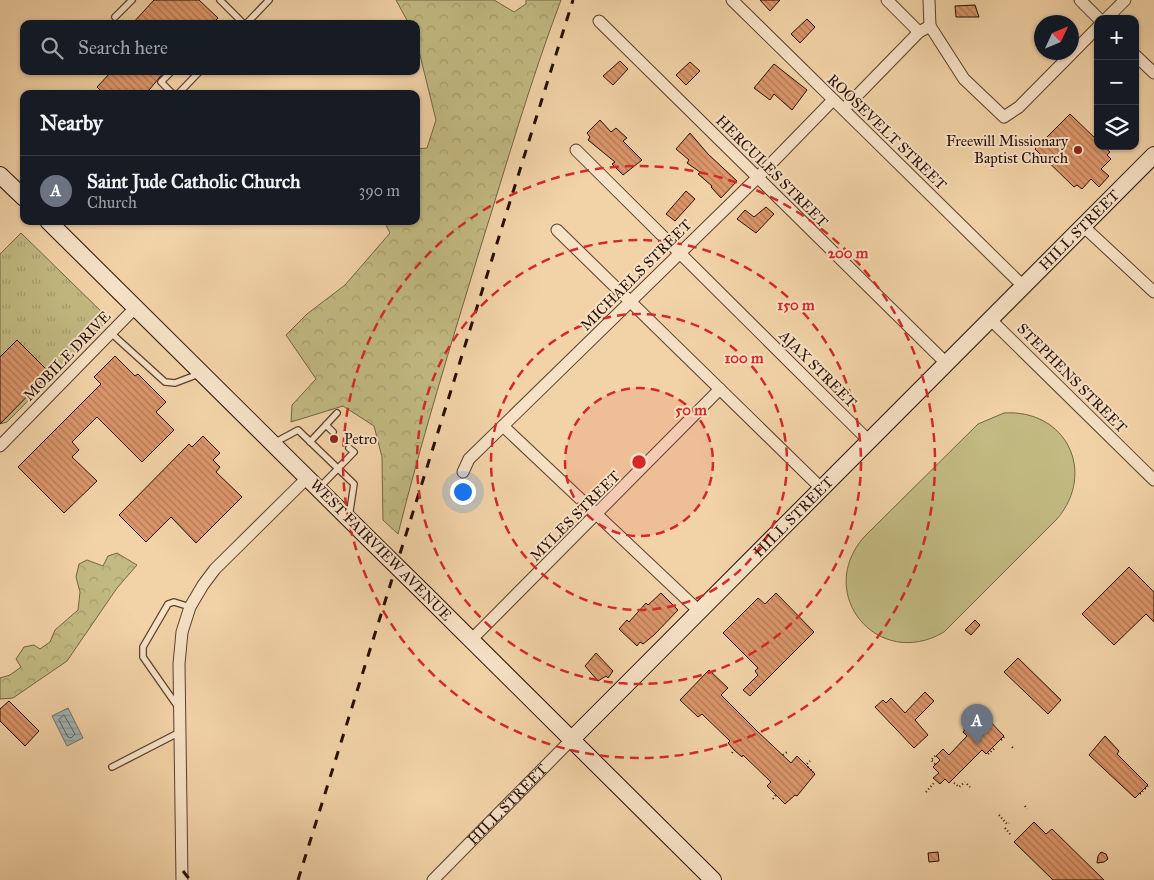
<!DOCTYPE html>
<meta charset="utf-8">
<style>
body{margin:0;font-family:"IM FELL Great Primer",serif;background:#20242c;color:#f1f3f6}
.controls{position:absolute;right:15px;top:15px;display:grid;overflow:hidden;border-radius:10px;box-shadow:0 1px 4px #0004}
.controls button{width:45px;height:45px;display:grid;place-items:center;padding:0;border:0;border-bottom:1px solid #363941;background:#171b24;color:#f1f3f6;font:25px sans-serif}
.compass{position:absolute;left:1034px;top:15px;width:45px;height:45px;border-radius:50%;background:#171b24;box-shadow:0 1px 4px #0004;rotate:46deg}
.you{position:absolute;left:462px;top:491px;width:18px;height:18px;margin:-12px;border:4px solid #fff;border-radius:50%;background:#1a73e8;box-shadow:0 0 0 8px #1a73e833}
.badge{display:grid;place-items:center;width:32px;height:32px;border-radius:50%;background:#0f766e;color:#fff;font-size:16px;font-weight:700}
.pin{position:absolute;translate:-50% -41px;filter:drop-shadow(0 1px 2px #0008)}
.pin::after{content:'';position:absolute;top:26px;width:18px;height:15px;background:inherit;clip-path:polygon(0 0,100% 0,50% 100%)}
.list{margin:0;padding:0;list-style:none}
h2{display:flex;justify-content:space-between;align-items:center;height:65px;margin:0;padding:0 20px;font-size:21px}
h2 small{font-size:16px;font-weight:400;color:#9ea1a6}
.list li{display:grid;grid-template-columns:32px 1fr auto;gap:15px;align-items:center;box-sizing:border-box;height:70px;padding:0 20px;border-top:1px solid #363941}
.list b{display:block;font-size:19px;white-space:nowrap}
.list p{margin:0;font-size:16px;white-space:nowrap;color:#9ea1a6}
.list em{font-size:16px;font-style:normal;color:#9ea1a6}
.icon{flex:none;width:28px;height:28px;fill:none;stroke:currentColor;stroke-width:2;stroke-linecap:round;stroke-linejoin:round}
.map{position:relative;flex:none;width:1154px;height:880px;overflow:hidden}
.search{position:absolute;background:#171b24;box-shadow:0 1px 4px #0004;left:20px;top:20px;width:400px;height:55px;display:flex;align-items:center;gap:12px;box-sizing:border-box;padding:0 18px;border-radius:10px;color:#9ea1a6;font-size:19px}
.panel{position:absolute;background:#171b24;box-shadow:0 1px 4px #0004;left:20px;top:90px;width:400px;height:135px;border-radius:10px}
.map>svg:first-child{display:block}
.grass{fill:url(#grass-tufts);stroke:#746444}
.forest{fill:url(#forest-crowns);stroke:#746444}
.garden{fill:#c2ba82;stroke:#746444}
.water{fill:url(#water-rules);stroke:#71726e}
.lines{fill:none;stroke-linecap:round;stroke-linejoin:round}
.shore{stroke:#64615c;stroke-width:1}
.building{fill:url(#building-back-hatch);stroke:#270e05}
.lane-casing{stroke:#5a3f2e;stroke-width:8}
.street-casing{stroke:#5a3f2e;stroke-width:13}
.secondary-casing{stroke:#270e05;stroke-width:18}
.path{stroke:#270e05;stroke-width:2;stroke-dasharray:1 2.5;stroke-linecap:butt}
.lane{stroke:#f7e2c6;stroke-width:5.5}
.street{stroke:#f7e2c6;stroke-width:11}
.secondary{stroke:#f7e2c6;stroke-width:16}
.rail{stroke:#270e05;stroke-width:3;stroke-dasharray:9 9;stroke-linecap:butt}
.secondary-bridge-casing{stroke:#270e05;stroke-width:18;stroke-linecap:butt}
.secondary-bridge{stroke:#f7e2c6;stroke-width:16}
.ring{fill:none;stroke:#d62828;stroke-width:2.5;stroke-dasharray:9 6}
.poi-dot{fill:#8f2418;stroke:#f7e2c6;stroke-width:2}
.labels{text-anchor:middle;stroke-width:4;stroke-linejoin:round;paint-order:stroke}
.street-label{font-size:15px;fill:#270e05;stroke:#f7e2c6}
.poi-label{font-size:15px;fill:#270e05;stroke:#f7e2c6;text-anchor:end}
.centre{fill:#d62828;stroke:#f7e2c6;stroke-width:2.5}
.ring-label{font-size:15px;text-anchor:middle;font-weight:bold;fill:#d62828;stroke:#f7e2c6;stroke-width:4;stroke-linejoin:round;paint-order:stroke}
</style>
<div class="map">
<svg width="1154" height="880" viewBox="0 0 1154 880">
<defs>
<pattern id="grass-tufts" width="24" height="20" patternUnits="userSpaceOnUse" patternTransform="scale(1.25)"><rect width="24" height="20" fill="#c2ba82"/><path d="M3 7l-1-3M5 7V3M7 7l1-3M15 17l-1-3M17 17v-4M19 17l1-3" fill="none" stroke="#a79f6f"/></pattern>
<pattern id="forest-crowns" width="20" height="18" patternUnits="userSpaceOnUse" patternTransform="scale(1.25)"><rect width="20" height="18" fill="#c2ba82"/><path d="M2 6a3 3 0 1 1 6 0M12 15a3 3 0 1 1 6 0" fill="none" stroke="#a79f6f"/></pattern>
<pattern id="water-rules" width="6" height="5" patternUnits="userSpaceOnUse" patternTransform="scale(1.25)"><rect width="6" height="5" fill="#a2b4b4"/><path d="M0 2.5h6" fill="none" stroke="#8c9a99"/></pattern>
<pattern id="building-back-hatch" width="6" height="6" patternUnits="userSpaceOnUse" patternTransform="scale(1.25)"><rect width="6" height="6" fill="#db966a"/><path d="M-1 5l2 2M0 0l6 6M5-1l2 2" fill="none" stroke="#b27955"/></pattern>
</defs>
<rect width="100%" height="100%" fill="#f2d3a7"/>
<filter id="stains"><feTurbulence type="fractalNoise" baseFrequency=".004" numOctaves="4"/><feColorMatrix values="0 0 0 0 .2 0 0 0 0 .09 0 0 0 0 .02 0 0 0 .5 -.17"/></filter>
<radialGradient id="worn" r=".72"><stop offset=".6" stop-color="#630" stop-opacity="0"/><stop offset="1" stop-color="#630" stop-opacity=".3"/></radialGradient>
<path class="grass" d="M21 233 109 319 7 422 0 424V254Z"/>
<g class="forest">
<path d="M396 0H494L514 12 526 4V0H561C530 82 506 166 480 249 451 344 422 438 398 534L383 520 382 457 374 426 343 406 291 422 292 405 316 379 286 335 307 314 345 285 390 233 384 221H416V149L427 148 436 120 416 39V24H409Z"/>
<path d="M117 553 137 565 117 588 67 661 13 698 0 699V678L10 675 21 667 16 659 24 647 34 645 40 649 50 642 55 630 78 610 80 592 76 577 79 564 87 560 103 566 108 556Z"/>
</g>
<path class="garden" d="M1004 413C1066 409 1097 472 1057 519L944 632C878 671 814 594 864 537L978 424Z"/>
<path class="water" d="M68 708 83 738 67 746 52 716Z"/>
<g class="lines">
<path class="shore" d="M64 715 75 734 71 738 68 737 59 720Z"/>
</g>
<g class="building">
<path d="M154 0H199L218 18 212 24H132Z"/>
<path d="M760 0H780L770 11Z"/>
<path d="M975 5 979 17H956L955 6Z"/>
<path d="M807 19 815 27 800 43 791 34Z"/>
<path d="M620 61 628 69 613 85 603 76Z"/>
<path d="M690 62 700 71 686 85 676 75Z"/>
<path d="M774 64 807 90 792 110 774 94 770 100 754 88Z"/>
<path d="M112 71H165L149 90 153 94H104L97 87Z"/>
<path d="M1070 114 1098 141V146H1103L1110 152 1107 155 1111 159 1101 169 1109 176 1099 187 1091 179 1082 189 1077 185 1074 187 1035 149Z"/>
<path d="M600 120 611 132 616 128 627 138 623 141 642 160 623 175 612 164 615 162 588 140 590 137 587 133Z"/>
<path d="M690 133 708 154 737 181 721 198 711 187 712 186 698 174 700 172 687 163 689 160 676 149Z"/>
<path d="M686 191 695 199 675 221 666 214Z"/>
<path d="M766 207 774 214 756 233 737 219 745 210 754 217Z"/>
<path d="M17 340 50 373 0 424V357Z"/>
<path d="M115 356 135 376 138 374 166 402 156 412 174 430 142 462 97 417 72 442 79 450 72 457 97 481 64 513 18 467 101 384 94 377Z"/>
<path d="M203 436 220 453 213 460 220 467 216 472 242 497 196 543 171 517 146 542 119 515 189 444 192 447Z"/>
<path d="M1129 567 1154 592V622L1146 614 1114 645 1082 614Z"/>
<path d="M661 593 678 610 654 635 643 644 640 642 637 646 619 629 627 620 629 622 646 603 648 605Z"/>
<path d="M776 593 814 632 750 696 743 690 758 675 755 671 758 668 723 633 758 598 765 604Z"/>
<path d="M975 620 980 625 971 635 965 630Z"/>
<path d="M596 653 613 671 608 678 606 676 598 681 585 666Z"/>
<path d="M1018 658 1061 700 1048 714 1004 672Z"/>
<path d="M709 670 728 688 721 695 757 731 791 763 797 756 815 774 797 796 795 795 785 804 767 786 771 782 743 755 742 757 734 750 728 743 730 741 702 714 698 717 680 700Z"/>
<path d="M925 692 934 701 915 720 928 735 914 748 875 707 883 700 886 703 891 698 905 713Z"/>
<path d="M9 701 39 731 25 746 0 721V709Z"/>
<path d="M982 713 1004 736 986 754 982 750 949 783 945 779 940 784 933 778 939 773 933 767 940 760 936 756 943 749 949 755 967 736 963 732Z"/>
<path d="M1105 736 1119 751 1117 754 1148 785 1135 798 1089 755Z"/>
<path d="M1034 822 1046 834 1052 829 1104 880H1053L1014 842Z"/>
<path d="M938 852 939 861 929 862 928 853Z"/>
<path d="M1101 852 1106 854 1108 859 1104 862 1097 863 1098 856Z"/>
</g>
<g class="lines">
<g class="lane-casing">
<g id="lane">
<path d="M220 0 244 24"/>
<path d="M115 17 132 0"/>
<path d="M246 24 269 0"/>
<path d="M172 71 161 82 173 94"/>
<path d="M178 94 200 71"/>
<path d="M111 333 165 382 175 383 199 374"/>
<path d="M326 425 333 432"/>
<path d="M310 442 337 413"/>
<path d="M274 443 298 430 354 484 349 517"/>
<path d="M320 487 354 452 349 448"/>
<path d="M178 707 143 657V647L168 604 174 602 190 607"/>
<path d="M112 767 180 732"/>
</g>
</g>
<g class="street-casing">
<g id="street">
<path d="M732 0 1023 286"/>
<path d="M887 0 919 32"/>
<path d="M929 0 930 26"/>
<path d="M1080 0 1099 19"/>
<path d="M1106 19 1125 0"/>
<path d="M599 21 946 363"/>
<path d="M930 26 964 79 1004 117 1019 107 1098 27"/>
<path d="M1135 55 1154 73"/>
<path d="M844 109 919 32 930 26"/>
<path d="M576 150 868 440"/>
<path d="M1083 226 1154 292"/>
<path d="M557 230 821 488"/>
<path d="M990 319 1154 480"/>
<path d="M503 426 699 611"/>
<path d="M0 446 135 308"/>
<path d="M463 472 469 459 758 177 833 100"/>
<path d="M471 640 720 389"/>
<path d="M182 880 179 664 182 632 190 607 203 585 215 569 307 478"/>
<path id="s1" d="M433 880 571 740"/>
</g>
</g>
<g class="secondary-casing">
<g id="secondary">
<path d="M0 175 24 198"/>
<path d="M48 221 373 543"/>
<path d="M426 595 713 880"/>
<path id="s2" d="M571 740 1154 155"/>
</g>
</g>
<g class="path">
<path d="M964 730 971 723"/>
<path d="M1001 740 1006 735"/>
<path d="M1012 747 1014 749"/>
<path d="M732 753 734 750"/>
<path d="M988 754 996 747"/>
<path d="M783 755 787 752"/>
<path d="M807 764 810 761"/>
<path d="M935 764 931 760 936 755"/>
<path d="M808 767 814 773"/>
<path d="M954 783 959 787 965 782"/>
<path d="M967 784 970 787"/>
<path d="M1145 789 1148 786"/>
<path d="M926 792 934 783"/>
<path d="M1140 794 1143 791"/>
<path d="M773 799 776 795"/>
<path d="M1025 806 1027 809"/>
<path d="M999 815 1007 824 1009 823"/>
<path d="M1005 828 1010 834"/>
</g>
<use href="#lane" class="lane"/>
<use href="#street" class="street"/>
<use href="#secondary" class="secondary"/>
<g class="rail">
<path d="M183 871 190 880"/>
<path d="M298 880 573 0"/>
</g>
<g class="secondary-bridge-casing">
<path id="secondary-bridge" d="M373 543 426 595"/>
</g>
<use href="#secondary-bridge" class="secondary-bridge"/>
</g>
<circle cx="639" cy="462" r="74" fill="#d62828" fill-opacity=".12"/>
<g class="ring">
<circle cx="639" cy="462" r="74"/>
<circle cx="639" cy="462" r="148"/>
<circle cx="639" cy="462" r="222"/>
<circle cx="639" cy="462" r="296"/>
</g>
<g class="poi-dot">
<circle cx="1078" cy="150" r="5"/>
<circle cx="334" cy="439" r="5"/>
</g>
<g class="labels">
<g class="street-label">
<text transform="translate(887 132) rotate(44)" y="5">ROOSEVELT STREET</text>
<text transform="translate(772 171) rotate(45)" y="5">HERCULES STREET</text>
<text dy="5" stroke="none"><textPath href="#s2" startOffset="720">HILL STREET</textPath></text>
<text transform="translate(636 275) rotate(-45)" y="5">MICHAELS STREET</text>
<text transform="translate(67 356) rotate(-46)" y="5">MOBILE DRIVE</text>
<text transform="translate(818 369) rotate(45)" y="5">AJAX STREET</text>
<text transform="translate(1072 378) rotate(45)" y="5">STEPHENS STREET</text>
<text transform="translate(575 516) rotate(-45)" y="5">MYLES STREET</text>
<text dy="5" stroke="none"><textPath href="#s2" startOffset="315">HILL STREET</textPath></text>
<text transform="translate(381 550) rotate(45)" y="5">WEST FAIRVIEW AVENUE</text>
<text dy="5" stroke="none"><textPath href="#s1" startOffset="106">HILL STREET</textPath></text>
</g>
<g class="poi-label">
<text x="1068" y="146">Freewill Missionary<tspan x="1068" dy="17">Baptist Church</tspan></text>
<text x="344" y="444" text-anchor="start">Petro</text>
</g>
</g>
<circle cx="639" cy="462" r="8" class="centre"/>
<g class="ring-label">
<text x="848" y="258">200 m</text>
<text x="796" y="310">150 m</text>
<text x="744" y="363">100 m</text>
<text x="691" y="415">50 m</text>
</g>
<rect width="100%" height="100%" filter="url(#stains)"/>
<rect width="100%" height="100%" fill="url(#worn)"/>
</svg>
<div class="controls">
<button>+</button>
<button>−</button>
<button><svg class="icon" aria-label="layers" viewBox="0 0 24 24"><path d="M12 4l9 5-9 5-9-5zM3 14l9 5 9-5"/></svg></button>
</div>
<svg class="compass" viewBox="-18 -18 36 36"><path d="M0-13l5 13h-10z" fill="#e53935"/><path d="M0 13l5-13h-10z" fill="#9ea1a6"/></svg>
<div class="you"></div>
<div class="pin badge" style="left:977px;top:745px;background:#6b7280">A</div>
<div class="search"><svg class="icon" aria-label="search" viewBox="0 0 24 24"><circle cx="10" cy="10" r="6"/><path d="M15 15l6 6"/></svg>Search here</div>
<section class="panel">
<h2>Nearby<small></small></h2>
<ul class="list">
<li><span class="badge" style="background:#6b7280">A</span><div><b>Saint Jude Catholic Church</b><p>Church</p></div><em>390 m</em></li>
</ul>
</section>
</div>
